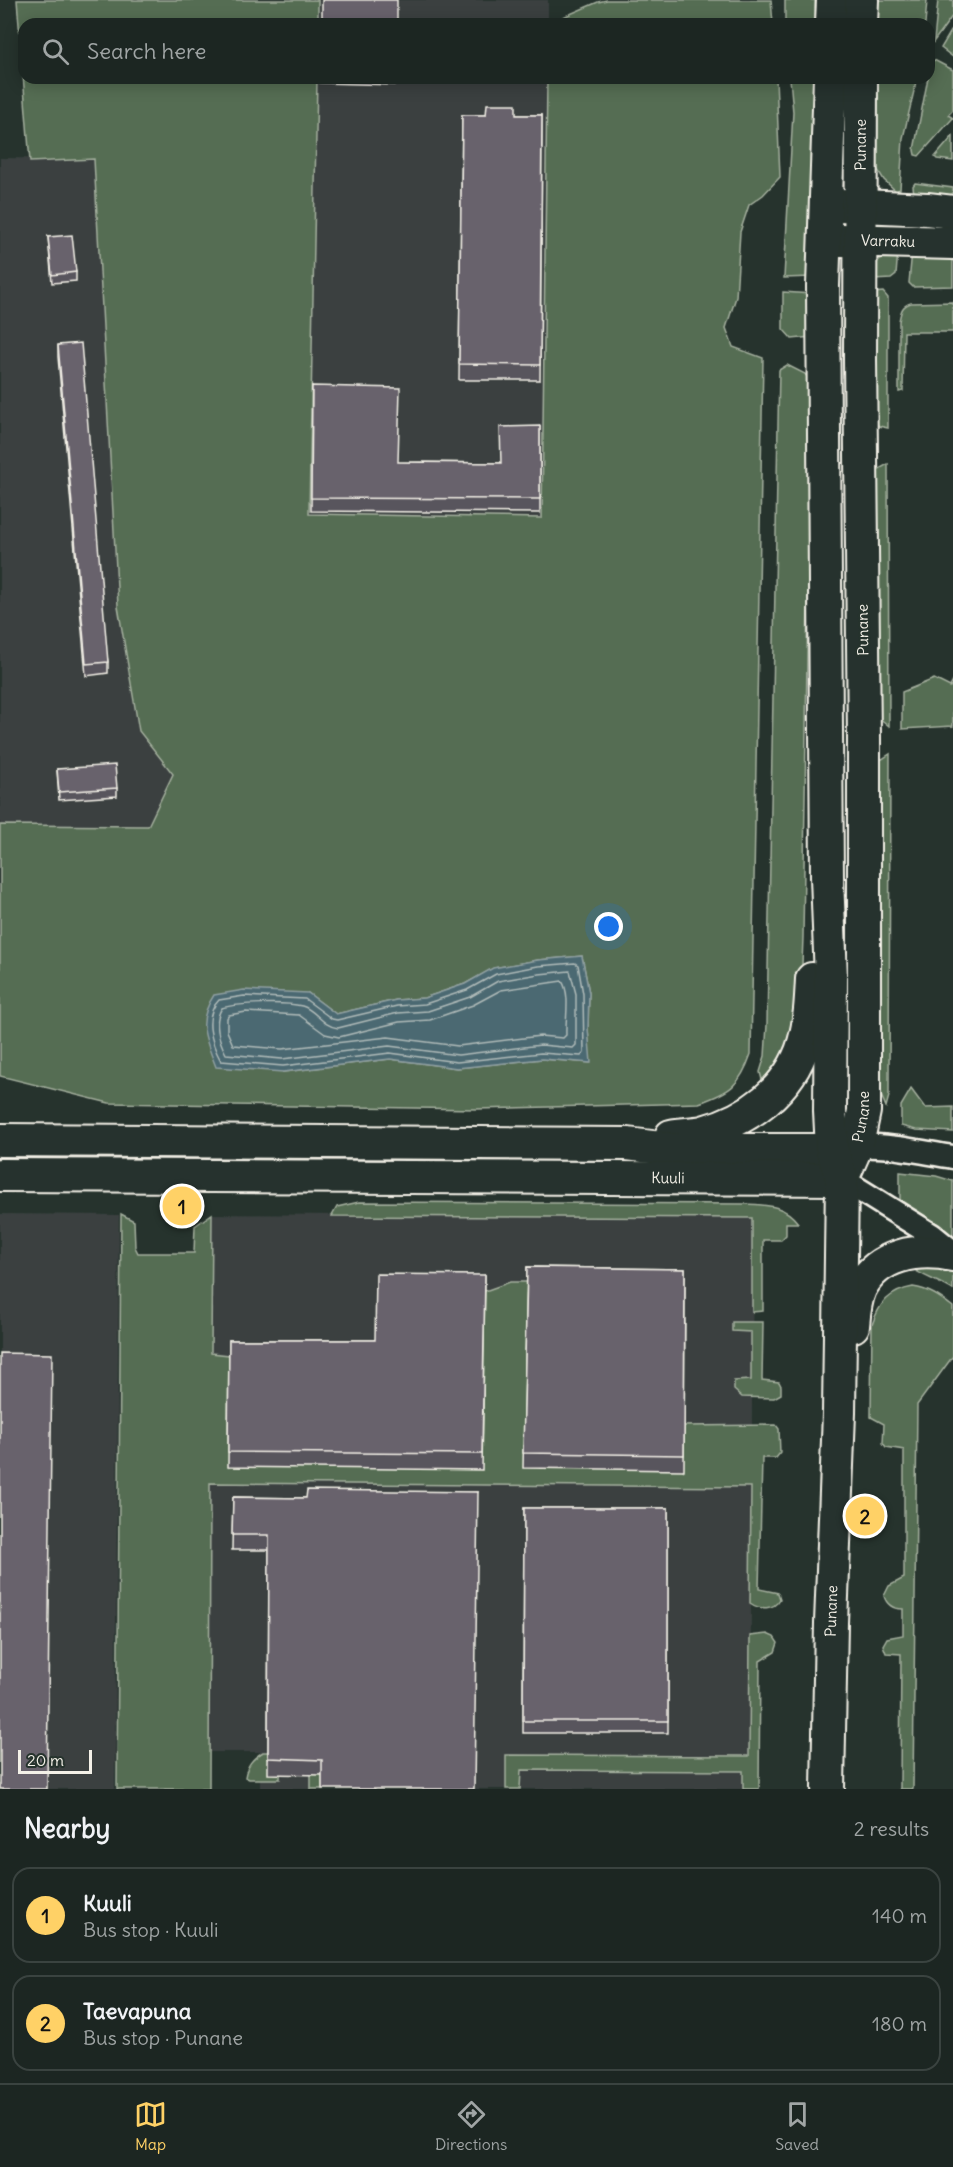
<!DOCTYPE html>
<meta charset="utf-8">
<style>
body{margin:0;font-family:Delius,sans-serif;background:#29322f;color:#f1f3f6}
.scale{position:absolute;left:18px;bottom:15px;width:74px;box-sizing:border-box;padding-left:6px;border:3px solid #f4f1e8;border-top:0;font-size:16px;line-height:21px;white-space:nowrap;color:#f4f1e8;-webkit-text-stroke:4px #26332d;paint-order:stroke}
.you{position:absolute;left:609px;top:927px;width:21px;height:21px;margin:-15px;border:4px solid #fff;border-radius:50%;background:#1a73e8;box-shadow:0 0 0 9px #1a73e833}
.badge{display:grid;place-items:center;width:39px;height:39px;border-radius:50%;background:#ffd166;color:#111;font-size:20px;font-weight:700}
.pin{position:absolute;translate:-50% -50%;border:3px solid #fff;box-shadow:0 2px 6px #0006}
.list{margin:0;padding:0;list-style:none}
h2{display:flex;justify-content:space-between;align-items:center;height:78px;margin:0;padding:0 24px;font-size:26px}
h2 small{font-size:20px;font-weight:400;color:#a0a5a5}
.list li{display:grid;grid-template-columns:39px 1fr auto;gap:18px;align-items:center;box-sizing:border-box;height:96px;margin:0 12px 12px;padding:0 12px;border:2px solid #3a4340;border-radius:18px}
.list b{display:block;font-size:22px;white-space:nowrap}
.list p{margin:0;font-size:20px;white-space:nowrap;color:#a0a5a5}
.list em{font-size:20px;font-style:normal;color:#a0a5a5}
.icon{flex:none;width:33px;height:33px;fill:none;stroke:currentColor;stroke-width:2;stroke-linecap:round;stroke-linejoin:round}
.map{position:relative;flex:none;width:953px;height:1789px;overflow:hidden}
.search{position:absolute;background:#1c2622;box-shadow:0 3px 15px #0003;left:18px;right:18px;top:18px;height:66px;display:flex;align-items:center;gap:15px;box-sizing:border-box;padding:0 21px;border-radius:18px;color:#a0a5a5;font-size:22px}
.sheet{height:294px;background:#1c2622}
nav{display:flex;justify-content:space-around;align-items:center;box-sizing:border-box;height:84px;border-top:2px solid #3a4340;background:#1c2622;font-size:16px;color:#a0a5a5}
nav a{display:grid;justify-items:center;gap:3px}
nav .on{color:#ffd166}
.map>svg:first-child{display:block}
.built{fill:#3a4140}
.green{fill:#556d53;stroke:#a4af9e;stroke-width:1.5;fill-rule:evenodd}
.water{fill:#4b6972;stroke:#8f9fa1;stroke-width:1.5}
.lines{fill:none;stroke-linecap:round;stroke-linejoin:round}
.shore{stroke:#b0bbb9;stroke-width:1.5}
.street-casing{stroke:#f4f1e8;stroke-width:27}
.secondary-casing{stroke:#f4f1e8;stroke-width:36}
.street{stroke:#26332d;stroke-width:22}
.secondary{stroke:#26332d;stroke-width:32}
.wall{fill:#59545d;stroke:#f4f1e8;stroke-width:1.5}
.building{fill:#68626c;stroke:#f4f1e8;stroke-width:1.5}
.labels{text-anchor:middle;stroke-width:4.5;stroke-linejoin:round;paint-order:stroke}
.street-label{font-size:15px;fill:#f4f1e8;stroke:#26332d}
</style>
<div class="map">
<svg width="953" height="1789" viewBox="0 0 953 1789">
<rect width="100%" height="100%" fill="#26332d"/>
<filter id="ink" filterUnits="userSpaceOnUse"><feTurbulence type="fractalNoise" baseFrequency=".0167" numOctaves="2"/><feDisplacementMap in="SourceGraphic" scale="12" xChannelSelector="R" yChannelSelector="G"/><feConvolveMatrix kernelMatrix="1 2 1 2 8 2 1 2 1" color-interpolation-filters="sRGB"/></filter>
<g filter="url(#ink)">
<g class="built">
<rect x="318" y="0" width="230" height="24"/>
<path d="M317 78H547L543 518 309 514Z"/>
<path d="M0 158 94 159 118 606 139 731 174 774 148 826 0 825Z"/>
<path d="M0 1214 119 1215 115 1789H0Z"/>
<path d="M211 1214 753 1218 750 1789H260V1752H207Z"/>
</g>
<g class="green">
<path d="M17 0H318V24H24V78H317L309 514 542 518 547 78H776L780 177 763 195 749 205 740 232 736 297 726 328 733 347 763 358 751 1054C740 1086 730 1092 699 1103L476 1109 109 1103 0 1076V825L148 826 173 774 139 731 118 606 94 159 30 162ZM582 956 589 993 588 1028 590 1063 542 1059 457 1068 390 1059 283 1072 308 993 336 1014 396 1000 424 998 465 984 494 968 538 960Z"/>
<path d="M607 0H771L773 24H547L598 2Z"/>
<rect x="785" y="0" width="30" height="24"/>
<path d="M875 0H927L925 24H874Z"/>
<path d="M938 0H953V15L934 41Z"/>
<path d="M953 28V57L941 48Z"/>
<path d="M934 60 953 70V110L948 115 953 118 919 156 915 155 914 150 931 62Z"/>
<path d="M790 78H814L812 277 784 278 793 112Z"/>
<path d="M873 78H917L903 138 900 189 896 191 884 180 873 162Z"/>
<path d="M953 136V161L937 159 935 157Z"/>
<path d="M915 183 953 188V199L914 194 913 186Z"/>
<path d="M898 250 896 275 891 279 873 280C873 262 881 255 898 250Z"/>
<path d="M912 251 953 252V286L913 287 909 283Z"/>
<path d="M783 292 811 294V337L792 339 783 329Z"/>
<path d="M883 292 888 298V428L879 426 873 420 872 293Z"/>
<path d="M953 302V332H904L903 391 899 392V321C901 312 901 306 911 303Z"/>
<path d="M787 365 805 374 811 383 803 937 800 1019 794 1043 766 1085 762 1080 760 1072 765 1056 767 1025 779 370Z"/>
<path d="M888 464 889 726 878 717 874 478 879 469Z"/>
<path d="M934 679 950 687 953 681V726L902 729V692Z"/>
<path d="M890 754 889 1096 886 1107 879 1090 881 760Z"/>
<path d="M911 1089 925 1108 953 1107V1132L916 1130 901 1126V1106Z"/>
<path d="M900 1172 936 1176 953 1181V1239L900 1200Z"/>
<path d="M359 1202 747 1204C767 1205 785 1205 798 1223H786V1235L781 1240H763V1311L752 1312V1218L332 1216 337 1207Z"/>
<path d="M121 1214 134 1221 135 1247 138 1253H194L195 1226 212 1214 211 1353 229 1355V1467L485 1291 510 1282H527L683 1470 684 1426 776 1425 779 1429 780 1453 776 1458H762L759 1589 778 1593 780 1599C774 1610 760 1610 750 1603L751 1487 210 1483 209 1789H117Z"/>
<path d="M907 1265 953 1268V1290C939 1281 919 1275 907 1265Z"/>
<path d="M913 1287C929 1289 940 1297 953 1307V1356L917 1405 913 1789H900L901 1654 886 1653 883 1645 887 1638 903 1635V1609C894 1609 887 1606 884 1596L889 1586 904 1578V1450L886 1447 883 1443 884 1424 871 1417 872 1325C879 1303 890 1291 913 1287Z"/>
<path d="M732 1322H763L762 1380 779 1382 781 1386V1394L774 1398 742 1397 734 1390V1381L751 1380V1332L732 1331Z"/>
<path d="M767 1634 774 1637 778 1643 775 1652 760 1661 759 1789H743V1771L521 1770 520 1789H506V1755L749 1756 750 1636Z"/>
<path d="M263 1752H281L280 1779H249L245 1777C247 1765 252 1759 263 1752Z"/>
<path d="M322 1763V1789H311V1774Z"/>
</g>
<path class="water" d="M582 956 589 993 588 1028 591 1063 542 1059 457 1068 390 1059 283 1072 216 1067C205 1038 196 1022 214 995L244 990 308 993 336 1014 396 1000 424 998 465 984 493 968 538 960Z"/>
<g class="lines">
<g class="shore">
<path d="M575 963 578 965 583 994 584 1053 581 1056 541 1053 457 1062 390 1053 283 1066 221 1061C211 1043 203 1016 219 1000L244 996 305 999 332 1019 337 1020 397 1006 425 1004 467 990 496 974 538 966Z"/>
<path d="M570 971 576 994V1045L573 1048 541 1045 458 1055 389 1046 282 1059 226 1054C219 1041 213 1021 222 1008 237 1003 286 1002 302 1006 316 1010 322 1026 338 1028L398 1013 428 1011 470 997 498 981 539 974Z"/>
<path d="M562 981C571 995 565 1019 566 1035L563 1038 540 1036 458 1046 388 1037 282 1049 233 1045 227 1031V1018L229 1015 246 1012 299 1015 325 1034 339 1037 399 1022 430 1020 473 1005 501 990Z"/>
</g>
<g class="street-casing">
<g id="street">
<path d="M844 1148C879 1141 919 1152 953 1157"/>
<path d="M842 1179 932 1235 953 1252"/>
</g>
</g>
<g class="secondary-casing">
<g id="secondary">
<path d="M832 24 833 0"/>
<path d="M861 24 862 0"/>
<path d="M840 205 927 209 953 212"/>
<path id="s1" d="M840 240 953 243"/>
<path d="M671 1136C682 1134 693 1134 703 1132 748 1120 790 1090 804 1043 810 1022 811 1000 812 979"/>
<path d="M0 1140 627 1144 677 1150H832"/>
<path id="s2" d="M0 1175 842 1179"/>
<path id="s3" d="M842 1179 857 1145 864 1111V739L860 359 861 78"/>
<path d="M853 1326C854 1314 855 1300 860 1289 877 1254 918 1248 953 1255"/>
<path id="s4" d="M828 1789 831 1623 839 1413 842 1179 832 1150 830 1111 831 978 827 877 823 286 830 78"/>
</g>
</g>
<use href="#street" class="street"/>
<use href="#secondary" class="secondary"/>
</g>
<g class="wall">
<path d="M320 78H395V85L320 83Z"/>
<path d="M462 115H542L540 380H459Z"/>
<path d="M48 237 76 272V281L52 283Z"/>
<path d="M58 345 108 662V673L86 676 58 357Z"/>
<path d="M312 386 398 462 501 463 540 426V513L311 511Z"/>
<path d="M57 769 117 788V796L59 800Z"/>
<path d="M527 1267 685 1269 684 1470 523 1468Z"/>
<path d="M485 1275 482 1470 228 1467 229 1340H375Z"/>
<path d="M478 1492 322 1775 268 1774 269 1550H232L233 1497 306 1498Z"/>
<path d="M524 1508H668V1733H523Z"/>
</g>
<g class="building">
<rect x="322" y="0" width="75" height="24"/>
<path d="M487 104H516V115H542L540 365 459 364 462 115H486Z"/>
<path d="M72 235 76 272 52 275 48 237Z"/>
<path d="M81 343 108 662 86 664 58 345Z"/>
<path d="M312 386 400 388 398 462 501 463 500 427 540 426V499L311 498Z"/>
<path d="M115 765 117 788 59 792 57 769Z"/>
<path d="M527 1267 685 1269 684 1455 523 1453Z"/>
<path d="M376 1274 485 1275 482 1454 228 1452 229 1340H375Z"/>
<path d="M0 1353 52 1354 47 1789H0Z"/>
<path d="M307 1490 478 1492 474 1789H322V1760L268 1758 269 1535H232L233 1497 306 1498Z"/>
<path d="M524 1508H668V1721H523Z"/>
</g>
</g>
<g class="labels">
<g class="street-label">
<text dy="5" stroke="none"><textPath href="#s3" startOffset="1038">Punane</textPath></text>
<text dy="5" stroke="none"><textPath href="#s1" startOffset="48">Varraku</textPath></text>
<text transform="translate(863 630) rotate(-91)" y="5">Punane</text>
<text dy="5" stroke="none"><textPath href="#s3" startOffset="66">Punane</textPath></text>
<text dy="5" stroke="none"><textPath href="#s2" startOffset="668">Kuuli</textPath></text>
<text dy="5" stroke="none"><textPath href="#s4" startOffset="178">Punane</textPath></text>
</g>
</g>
</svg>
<div class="scale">20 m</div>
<div class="you"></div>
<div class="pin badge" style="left:182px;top:1206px">1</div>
<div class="pin badge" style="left:865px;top:1516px">2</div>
<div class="search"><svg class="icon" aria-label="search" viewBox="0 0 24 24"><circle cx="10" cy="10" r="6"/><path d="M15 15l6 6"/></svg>Search here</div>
</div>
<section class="sheet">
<h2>Nearby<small>2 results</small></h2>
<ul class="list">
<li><span class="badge">1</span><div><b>Kuuli</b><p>Bus stop · Kuuli</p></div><em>140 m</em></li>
<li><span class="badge">2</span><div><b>Taevapuna</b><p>Bus stop · Punane</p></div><em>180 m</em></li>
</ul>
</section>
<nav>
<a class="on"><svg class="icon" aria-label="map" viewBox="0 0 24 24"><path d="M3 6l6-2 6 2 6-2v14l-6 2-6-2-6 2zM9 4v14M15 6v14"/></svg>Map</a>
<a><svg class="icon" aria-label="directions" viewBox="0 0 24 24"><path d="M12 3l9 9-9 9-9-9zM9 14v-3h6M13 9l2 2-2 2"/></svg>Directions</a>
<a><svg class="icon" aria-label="saved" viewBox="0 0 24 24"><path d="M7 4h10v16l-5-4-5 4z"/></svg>Saved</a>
</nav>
